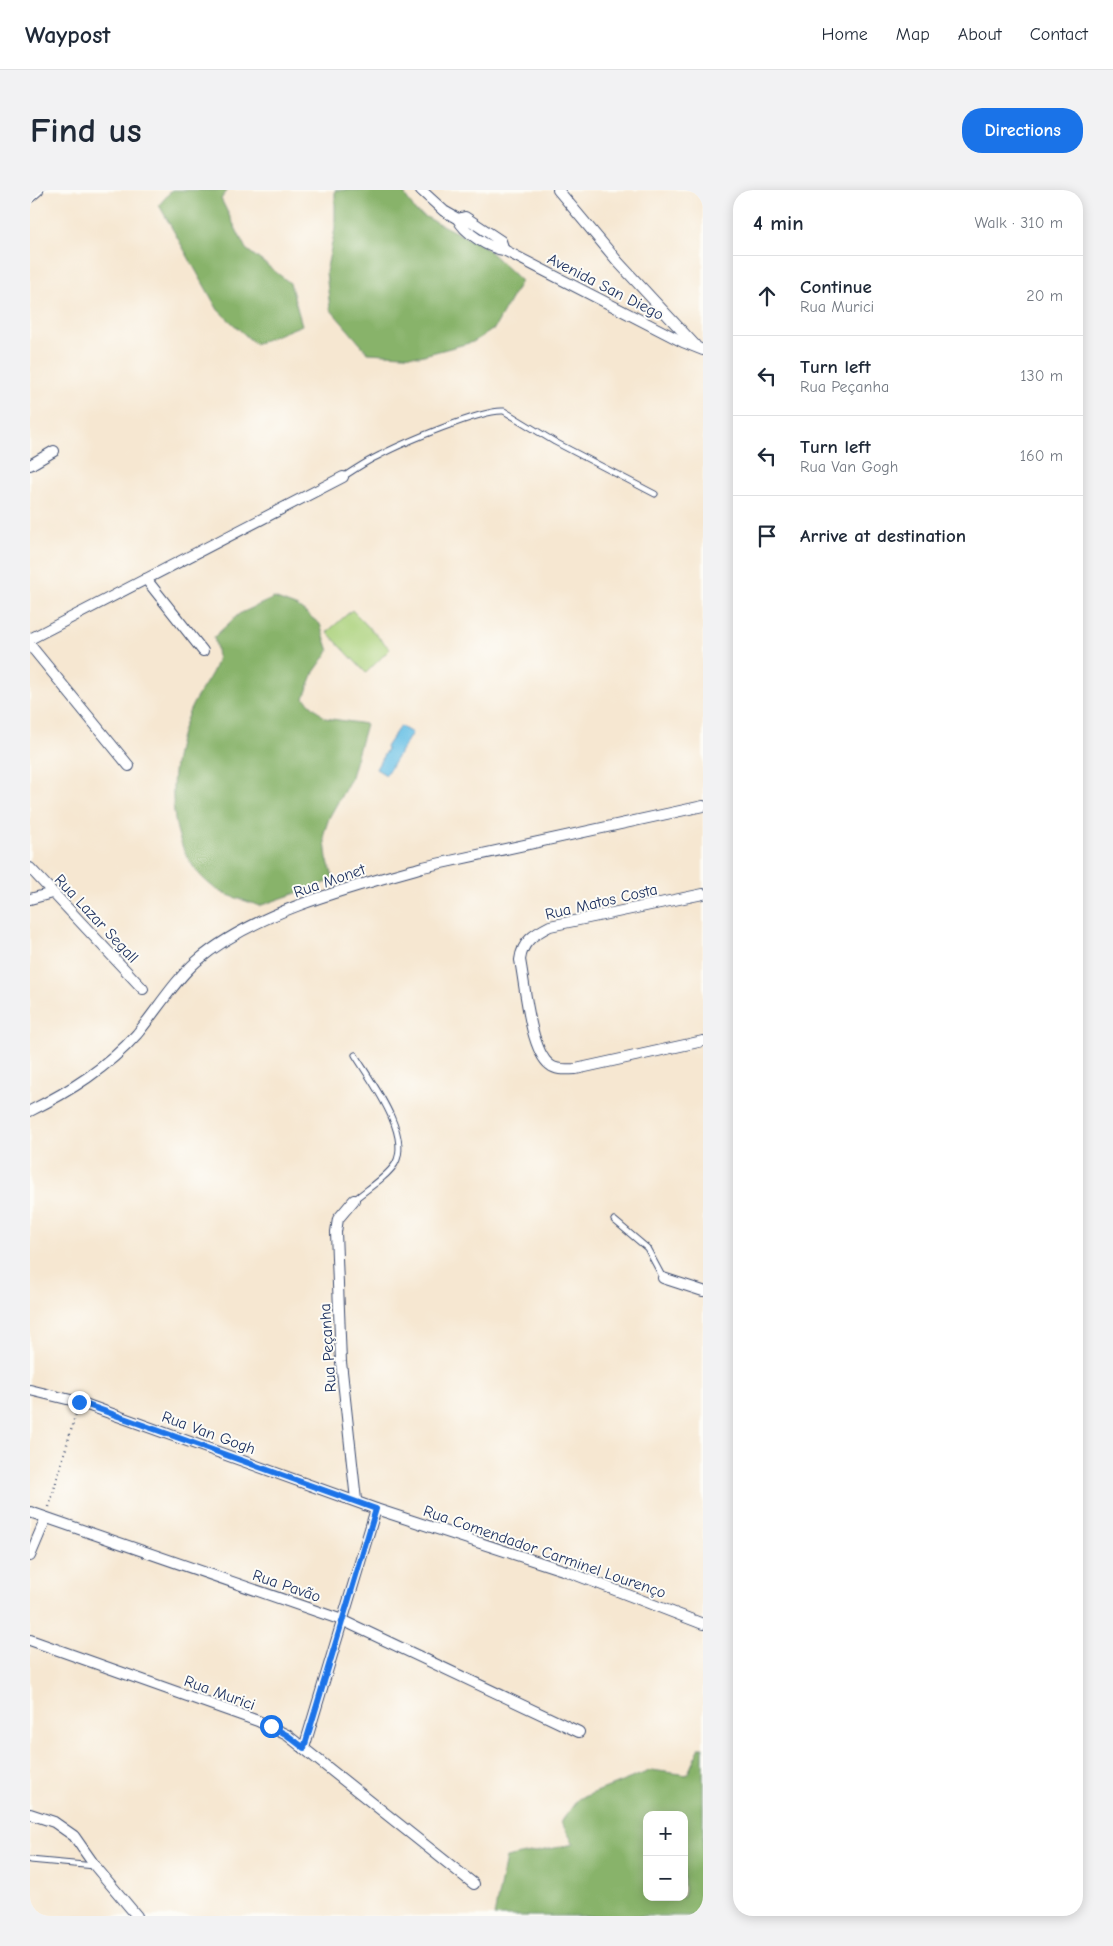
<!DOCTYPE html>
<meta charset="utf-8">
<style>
body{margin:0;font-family:"Comic Neue",sans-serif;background:#f2f2f3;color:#1f2937}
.controls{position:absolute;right:15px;bottom:15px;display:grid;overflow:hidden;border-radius:10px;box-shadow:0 2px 12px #0003}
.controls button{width:45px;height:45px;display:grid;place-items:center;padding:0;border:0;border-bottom:1px solid #e0e1e3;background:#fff;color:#1f2937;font:25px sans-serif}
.stop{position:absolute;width:15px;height:15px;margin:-11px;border:4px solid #1a73e8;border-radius:50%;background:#fff}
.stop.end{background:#1a73e8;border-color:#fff;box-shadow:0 1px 5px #0008}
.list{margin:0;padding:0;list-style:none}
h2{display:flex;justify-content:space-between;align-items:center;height:65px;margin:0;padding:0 20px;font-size:21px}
h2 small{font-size:16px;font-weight:400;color:#747a83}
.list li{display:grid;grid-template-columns:32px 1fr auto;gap:15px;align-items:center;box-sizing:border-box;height:80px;padding:0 20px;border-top:1px solid #e0e1e3}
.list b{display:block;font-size:19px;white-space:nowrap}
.list p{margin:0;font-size:16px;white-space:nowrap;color:#747a83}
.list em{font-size:16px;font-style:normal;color:#747a83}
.icon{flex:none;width:28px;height:28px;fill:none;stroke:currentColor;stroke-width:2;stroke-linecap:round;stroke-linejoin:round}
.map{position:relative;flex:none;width:673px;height:1726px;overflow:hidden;border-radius:20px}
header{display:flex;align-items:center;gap:30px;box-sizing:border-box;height:70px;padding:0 25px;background:#fff;border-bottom:1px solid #e0e1e3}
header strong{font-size:24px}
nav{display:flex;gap:28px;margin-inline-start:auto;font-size:18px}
.intro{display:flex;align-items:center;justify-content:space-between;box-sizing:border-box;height:120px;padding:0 30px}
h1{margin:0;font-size:35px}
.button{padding:12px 22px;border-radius:20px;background:#1a73e8;color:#fff;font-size:18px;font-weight:700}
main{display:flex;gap:30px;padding:0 30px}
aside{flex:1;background:#fff;border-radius:20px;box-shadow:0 2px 12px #0003}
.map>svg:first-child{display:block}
.green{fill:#abd17b;stroke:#63806c}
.forest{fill:#88b36b;stroke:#527164;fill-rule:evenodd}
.water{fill:#68c0e5;stroke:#4278a2}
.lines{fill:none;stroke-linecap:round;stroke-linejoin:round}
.service-casing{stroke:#3c4b6f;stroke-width:7}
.minor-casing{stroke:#3c4b6f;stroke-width:12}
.path{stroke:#3c4b6f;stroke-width:2.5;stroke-dasharray:1 4;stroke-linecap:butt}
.service{stroke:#fff;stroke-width:5}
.minor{stroke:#fff;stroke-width:10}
.route{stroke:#1a73e8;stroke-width:6}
.labels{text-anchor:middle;stroke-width:4;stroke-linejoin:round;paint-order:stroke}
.street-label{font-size:16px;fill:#1b2f5e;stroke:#fdfcf7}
</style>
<header>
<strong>Waypost</strong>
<nav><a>Home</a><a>Map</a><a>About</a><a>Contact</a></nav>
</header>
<div class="intro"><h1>Find us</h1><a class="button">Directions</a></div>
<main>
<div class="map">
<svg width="673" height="1726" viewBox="0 0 673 1726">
<rect width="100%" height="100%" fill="#fdfcf7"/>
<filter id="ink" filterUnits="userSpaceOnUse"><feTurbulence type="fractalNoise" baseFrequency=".02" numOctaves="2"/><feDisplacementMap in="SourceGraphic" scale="10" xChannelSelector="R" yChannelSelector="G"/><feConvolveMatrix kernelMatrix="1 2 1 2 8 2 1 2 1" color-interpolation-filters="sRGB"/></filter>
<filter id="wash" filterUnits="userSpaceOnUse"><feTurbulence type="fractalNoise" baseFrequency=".0096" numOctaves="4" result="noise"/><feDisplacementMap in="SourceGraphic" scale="20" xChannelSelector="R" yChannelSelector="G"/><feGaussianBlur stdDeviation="1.12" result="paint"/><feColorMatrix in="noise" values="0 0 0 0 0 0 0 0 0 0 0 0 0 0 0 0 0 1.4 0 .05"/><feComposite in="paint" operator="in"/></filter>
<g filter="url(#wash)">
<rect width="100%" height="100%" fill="#f6e7d1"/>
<path class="green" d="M322 420 360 459 336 483 297 442Z"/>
<g class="forest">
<path d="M142 0H198L191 9 216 59 260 93 272 135 225 154 188 120 129 15Z"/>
<path d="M305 0H372L386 22 455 57 491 91 464 139 443 152 390 166 338 163 300 119 296 82 305 39Z"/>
<path d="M244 408 268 417 290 434 299 461 284 482 274 508 295 528 336 534 320 590 299 628 294 643 297 668 304 690 229 716C216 710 198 707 186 699 130 661 137 574 160 520 167 503 183 487 187 470 189 463 185 453 184 447L209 424Z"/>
<path d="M670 1557H673V1726H464L476 1668 544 1654 531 1632 548 1609 622 1580 657 1585ZM617 1625H654V1707H617Z"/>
</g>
<path class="water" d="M370 536 382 543 356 585 346 579 357 559 356 557Z"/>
</g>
<g filter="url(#ink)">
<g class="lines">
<g class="service-casing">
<g id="service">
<path d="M313 287C325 279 337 271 350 265 373 253 452 219 474 221L525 252 625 304"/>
<path d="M324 1010C337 999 356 988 365 974 382 944 340 890 325 865"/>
<path d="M584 1030 617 1058 633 1088"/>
<path d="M0 1670 65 1676"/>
</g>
</g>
<g class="minor-casing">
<g id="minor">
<path d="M391 0 414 21 428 29"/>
<path d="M528 0 589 73 665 155"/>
<path d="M0 7 8 0"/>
<path d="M474 60 471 51 435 27 428 29C434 43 459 58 474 60L653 152 673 160"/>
<path d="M0 275 24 261"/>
<path d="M116 389 173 461"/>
<path d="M0 449 313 287"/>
<path d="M0 455 99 576"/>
<path d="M0 678 113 799"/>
<path d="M673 704 520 736C504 744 492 752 490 770 495 795 500 860 520 875 527 881 537 879 546 879L673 851"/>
<path d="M0 709 22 703"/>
<path d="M0 921C40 901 77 878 107 844 126 821 145 790 167 771 224 722 321 697 393 677L673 616"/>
<path d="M324 1010 308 1029 306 1042 311 1172 326 1310"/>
<path d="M633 1088 673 1101"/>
<path d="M0 1200 49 1212 346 1319 536 1381 673 1434"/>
<path d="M0 1322 312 1430 549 1542"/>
<path d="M0 1366 16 1328"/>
<path d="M0 1450 228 1531 257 1545 444 1694"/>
<path d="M274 1558 346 1319"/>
<path d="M0 1624 24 1632 44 1646 65 1676 107 1726"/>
</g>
</g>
<path class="path" d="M19 1317 46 1223"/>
<use href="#service" class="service"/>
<use href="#minor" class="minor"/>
</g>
</g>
<g class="lines" filter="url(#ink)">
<path class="route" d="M49 1212 346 1319 274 1558 257 1545 241 1536"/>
</g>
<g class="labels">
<g class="street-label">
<text transform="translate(576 96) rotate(27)" y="6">Avenida San Diego</text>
<text transform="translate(299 690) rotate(-19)" y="6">Rua Monet</text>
<text transform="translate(571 711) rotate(-13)" y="6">Rua Matos Costa</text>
<text transform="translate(67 728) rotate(47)" y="6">Rua Lazar Segall</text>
<text transform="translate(297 1158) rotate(-94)" y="6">Rua Peçanha</text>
<text transform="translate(179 1242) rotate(20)" y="6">Rua Van Gogh</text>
<text transform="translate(515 1361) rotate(19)" y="6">Rua Comendador Carminel Lourenço</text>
<text transform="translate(257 1395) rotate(19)" y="6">Rua Pavão</text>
<text transform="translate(190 1502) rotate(20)" y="6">Rua Murici</text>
</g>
</g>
</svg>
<div class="controls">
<button>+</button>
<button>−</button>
</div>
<div class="stop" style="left:241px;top:1536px"></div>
<div class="stop end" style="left:49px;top:1212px"></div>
</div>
<aside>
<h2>4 min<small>Walk · 310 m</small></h2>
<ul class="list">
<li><svg class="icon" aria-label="ahead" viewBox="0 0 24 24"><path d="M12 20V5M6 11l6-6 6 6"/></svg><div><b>Continue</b><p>Rua Murici</p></div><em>20 m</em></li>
<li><svg class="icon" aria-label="left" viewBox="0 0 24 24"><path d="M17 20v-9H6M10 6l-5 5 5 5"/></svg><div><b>Turn left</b><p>Rua Peçanha</p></div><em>130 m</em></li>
<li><svg class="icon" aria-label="left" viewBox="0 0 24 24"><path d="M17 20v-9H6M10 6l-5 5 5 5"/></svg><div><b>Turn left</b><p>Rua Van Gogh</p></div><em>160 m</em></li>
<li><svg class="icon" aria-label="arrive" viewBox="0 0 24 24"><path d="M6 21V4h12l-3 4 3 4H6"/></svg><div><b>Arrive at destination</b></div></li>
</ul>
</aside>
</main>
